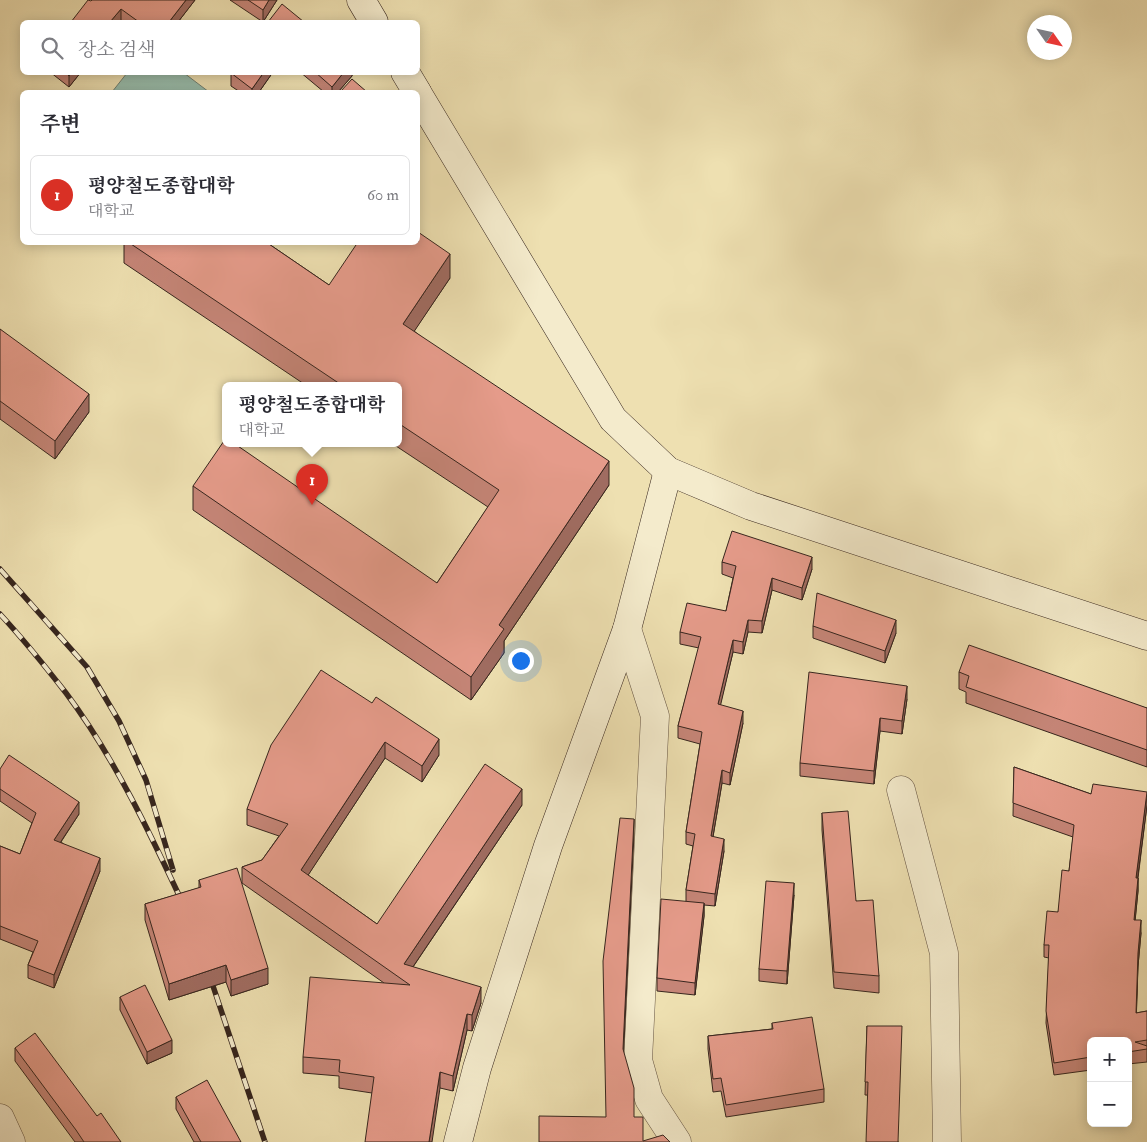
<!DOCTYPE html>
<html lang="ko">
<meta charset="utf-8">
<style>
body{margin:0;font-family:"IM FELL Double Pica","Noto Serif KR",serif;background:#f2f2f3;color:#2b2b33}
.controls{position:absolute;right:15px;bottom:15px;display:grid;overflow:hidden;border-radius:8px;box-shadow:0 2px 12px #0003}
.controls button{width:45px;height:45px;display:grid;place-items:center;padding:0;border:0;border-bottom:1px solid #e1e1e2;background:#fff;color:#2b2b33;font:25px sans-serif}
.compass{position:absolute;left:1027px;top:15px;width:45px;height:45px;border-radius:50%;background:#fff;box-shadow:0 2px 12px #0003;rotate:124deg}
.you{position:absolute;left:520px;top:660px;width:18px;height:18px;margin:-12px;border:4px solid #fff;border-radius:50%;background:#1a73e8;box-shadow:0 0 0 8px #1a73e833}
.badge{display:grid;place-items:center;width:32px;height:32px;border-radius:50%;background:#d93025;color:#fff;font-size:16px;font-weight:700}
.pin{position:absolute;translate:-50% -41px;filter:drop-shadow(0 1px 2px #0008)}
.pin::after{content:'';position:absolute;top:26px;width:18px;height:15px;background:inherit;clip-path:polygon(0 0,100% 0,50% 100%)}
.popup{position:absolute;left:222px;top:382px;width:180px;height:65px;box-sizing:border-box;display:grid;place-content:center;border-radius:8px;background:#fff;filter:drop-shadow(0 1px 4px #0005);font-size:16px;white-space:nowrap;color:#7c7c81}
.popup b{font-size:19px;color:#2b2b33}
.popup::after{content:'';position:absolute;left:50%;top:100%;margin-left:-10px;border:10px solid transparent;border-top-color:#fff}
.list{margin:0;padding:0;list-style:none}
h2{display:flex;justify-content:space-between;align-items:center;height:65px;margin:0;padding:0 20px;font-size:21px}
h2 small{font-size:16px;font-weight:400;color:#7c7c81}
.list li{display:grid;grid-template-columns:32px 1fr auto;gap:15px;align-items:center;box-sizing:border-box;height:80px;margin:0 10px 10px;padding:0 10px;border:1px solid #e1e1e2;border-radius:8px}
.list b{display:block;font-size:19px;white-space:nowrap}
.list p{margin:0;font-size:16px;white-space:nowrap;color:#7c7c81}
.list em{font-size:16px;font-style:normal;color:#7c7c81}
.icon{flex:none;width:28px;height:28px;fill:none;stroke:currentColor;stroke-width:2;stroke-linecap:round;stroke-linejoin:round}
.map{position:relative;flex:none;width:1147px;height:1142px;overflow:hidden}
.search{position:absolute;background:#fff;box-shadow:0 2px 12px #0003;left:20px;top:20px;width:400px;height:55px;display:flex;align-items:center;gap:12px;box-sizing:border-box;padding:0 18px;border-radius:8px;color:#7c7c81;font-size:19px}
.panel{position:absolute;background:#fff;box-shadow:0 2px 12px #0003;left:20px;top:90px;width:400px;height:155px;border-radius:8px}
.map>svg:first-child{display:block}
.water{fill:#99bdac;stroke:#728173}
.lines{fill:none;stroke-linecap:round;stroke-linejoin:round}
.street-casing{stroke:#655443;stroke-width:29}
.secondary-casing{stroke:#37261e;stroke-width:29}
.street{stroke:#f4ebcc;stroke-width:28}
.secondary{stroke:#f4ebcc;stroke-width:28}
.rail-casing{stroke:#37261e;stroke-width:5.5}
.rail{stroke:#f4ebcc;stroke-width:4;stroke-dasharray:11;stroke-linecap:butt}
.wall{fill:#c58577;stroke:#37261e}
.shaded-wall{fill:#a06c61;stroke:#37261e}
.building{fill:#e59b8a;stroke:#37261e}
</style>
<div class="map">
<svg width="1147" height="1142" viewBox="0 0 1147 1142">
<rect width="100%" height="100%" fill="#eee0b1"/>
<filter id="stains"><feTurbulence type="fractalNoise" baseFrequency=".004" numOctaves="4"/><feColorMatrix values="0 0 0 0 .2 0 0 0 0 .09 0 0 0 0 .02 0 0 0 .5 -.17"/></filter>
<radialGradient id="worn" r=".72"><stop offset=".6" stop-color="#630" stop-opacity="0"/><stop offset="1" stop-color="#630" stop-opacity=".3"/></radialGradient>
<path class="water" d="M127 73H184L209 92H112Z"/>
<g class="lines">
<g class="street-casing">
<g id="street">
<path d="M627 629 655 716 638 1060 649 1099 677 1142"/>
<path d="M901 790 944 953 947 1142"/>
<path d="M0 1118 11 1142"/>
</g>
</g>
<g class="secondary-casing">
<g id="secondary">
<path d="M361 0 374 22"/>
<path d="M405 72 417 92"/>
<path d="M418 94 613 419 668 471 751 506 1147 636"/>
<path d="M458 1142 477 1068 548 846 627 629 668 471"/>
</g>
</g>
<use href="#street" class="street"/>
<use href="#secondary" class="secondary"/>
<g class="rail-casing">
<g id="rail">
<path d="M0 569 87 667 119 721 146 780 173 870"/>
<path d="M0 614C23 639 45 666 66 693 114 757 150 833 184 906"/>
<path d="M209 974 265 1142"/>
</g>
</g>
<use href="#rail" class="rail"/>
</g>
<g class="wall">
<path d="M195 0 178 22H124L91 1Z"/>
<path d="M230 0H277L263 22Z"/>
<path d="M50 72H81L69 87Z"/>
<path d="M273 72 259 92H240L231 86V73Z"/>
<path d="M300 72H352V76L338 92H324Z"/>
<path d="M124 242H266L329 285 450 278 414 331 609 485 504 641V653L471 700 193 510V486L437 583 488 507 393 444H398V386H307L124 263Z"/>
<path d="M0 329 89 412 55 459 0 419Z"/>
<path d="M722 562 812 569 802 600 772 590 762 633 748 632 743 654 733 652 720 705 743 723 730 785 722 783 713 837 724 851 715 906 704 905V916L695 995 657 991V978L686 901V890L693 846 686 844V832L700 744 678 738V726L699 648 680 644V632L726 611 733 578 722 574Z"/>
<path d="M813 626 896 633 885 663 813 638Z"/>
<path d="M959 672 1147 708V767L966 703V692L959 689Z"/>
<path d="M907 699 902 734 880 731 874 784 800 776V763Z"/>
<path d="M372 703 439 755 422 782 385 758 308 875 377 924 522 805 413 967 481 1003 472 1031 467 1030 453 1091 440 1088 372 1093 339 1088V1076L303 1073V1057L384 983 242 883V867L262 860 279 836 247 825V809Z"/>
<path d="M1014 767 1091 794 1147 805 1138 878V891L1135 920 1141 933 1138 966 1136 1013 1147 1011V1062L1128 1064V1041H1091V1070L1054 1075 1046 1023 1049 958 1044 957V945L1058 912 1069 871 1073 837 1013 816Z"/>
<path d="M0 769 79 814 61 842 100 871 54 988 28 978V965L33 952 0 939V846L20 854 32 823 0 801Z"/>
<path d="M822 813 856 901 879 976V993L834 988 822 830Z"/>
<path d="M199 880 268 984 231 996 226 982 169 1000 145 920V904L199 888Z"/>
<path d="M794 895 787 984 759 981V969Z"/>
<path d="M120 997 172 1053 147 1064 120 1010Z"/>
<path d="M772 1023 824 1089V1102L726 1117 721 1091 713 1092 708 1049V1036L772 1029Z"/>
<path d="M867 1026 898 1142 867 1095H865Z"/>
<path d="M15 1048 97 1116 121 1142H75L15 1061Z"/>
<path d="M176 1097 241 1142H194L176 1109Z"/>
</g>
<g class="shaded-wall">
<path d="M186 0H195L178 22H169Z"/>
<path d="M269 0H277L263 22V10Z"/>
<path d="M121 9V20L119 22H110Z"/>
<path d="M72 72H81L69 87V76Z"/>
<path d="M264 72H273L259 92H252V89Z"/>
<path d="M344 72H352V76L338 92H332V87Z"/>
<path d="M450 254V278L403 348V324Z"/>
<path d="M89 394V412L55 459V441Z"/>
<path d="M609 461V485L504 641V653L471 700V677L499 625Z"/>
<path d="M812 557V569L802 600V588Z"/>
<path d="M772 578V590L762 633V621Z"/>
<path d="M748 620V632L743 654V642Z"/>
<path d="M896 620V633L885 663V651Z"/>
<path d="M733 640V652L718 716V704Z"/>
<path d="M907 686V699L902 734V721Z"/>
<path d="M743 711V723L730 785V773Z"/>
<path d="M880 718V731L874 784V771Z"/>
<path d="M439 739V755L422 782V766Z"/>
<path d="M385 742V758L301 886V870Z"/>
<path d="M722 770V783L711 848V836Z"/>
<path d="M522 789V805L404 980V964Z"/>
<path d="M1147 792V805L1136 890V878Z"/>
<path d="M79 802V814L54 852V840Z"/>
<path d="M634 819V834L623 1064V1049Z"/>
<path d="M724 839V851L715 906V894Z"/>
<path d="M100 858V871L54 988V975Z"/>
<path d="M1138 878V891L1134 932V920Z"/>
<path d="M794 883V895L787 984V971Z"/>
<path d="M704 903V916L695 995V983Z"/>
<path d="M1141 920V933L1138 966 1136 1026 1138 953Z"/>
<path d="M226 965V982L169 1000V984Z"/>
<path d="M268 968V984L231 996V980Z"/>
<path d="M481 987V1003L472 1031V1015Z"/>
<path d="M467 1014V1030L453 1091V1076Z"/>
<path d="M172 1040V1053L147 1064V1052Z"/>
<path d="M440 1072V1088L432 1142H429Z"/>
</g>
<g class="building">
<path d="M88 0 91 1 92 0H186L169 22H139L121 9 110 22H71Z"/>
<path d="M248 0H269L263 10Z"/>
<path d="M282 4 304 22H268Z"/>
<path d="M65 72H72L69 76Z"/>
<path d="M231 72H264L252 89 231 73Z"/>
<path d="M315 72H344L332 87Z"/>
<path d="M352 79 367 92H340Z"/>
<path d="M418 232 450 254 403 324 609 461 499 625 504 629 471 677 193 486 226 438V444H235L437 583 499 490 398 423V386H343L128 242H266L329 285 358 242H418Z"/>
<path d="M0 329 89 394 55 441 0 401Z"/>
<path d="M732 531 812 557 802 588 772 578 762 621 748 620 743 642 733 640 718 704 743 711 730 773 722 770 711 836 724 839 715 894 686 890 695 834 686 832 702 732 678 726 701 637 680 632 687 603 726 611 736 566 722 562Z"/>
<path d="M817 593 896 620 885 651 813 626Z"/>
<path d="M969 645 1147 708V750L966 687 969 676 959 672Z"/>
<path d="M321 670 372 703 376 697 439 739 422 766 385 742 301 870 377 924 485 764 522 789 404 964 481 987 472 1015 467 1014 453 1076 440 1072 429 1142H365L374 1077 339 1072 340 1060 303 1057 310 977 410 985 242 867 262 860 288 824 247 809 271 745Z"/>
<path d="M809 672 907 686 902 721 880 718 874 771 800 763Z"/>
<path d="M9 755 79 802 54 840 100 858 54 975 28 965 38 941 0 926V846L20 854 36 813 0 789V769Z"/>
<path d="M1014 767 1091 794 1093 784 1147 792 1136 878H1138L1134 920H1141L1138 953 1136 1013 1147 1011V1040L1135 1042 1147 1046V1049L1128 1052V1041H1091V1057L1054 1063 1046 1011 1049 945H1044L1047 911 1058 912 1062 870 1069 871 1074 825 1013 803Z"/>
<path d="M848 811 856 901 873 900 879 976 834 972 822 813Z"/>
<path d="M620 818 634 819 623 1049 634 1088V1117H643V1141L663 1135 670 1142H539V1116L606 1117 603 961Z"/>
<path d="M237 868 268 968 231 980 226 965 169 984 145 904 201 887 199 880Z"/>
<path d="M766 881 794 883 787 971 759 969Z"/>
<path d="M661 899 704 903 695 983 657 978Z"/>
<path d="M145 985 172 1040 147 1052 120 997Z"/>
<path d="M812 1017 824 1089 726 1105 721 1078 713 1079 708 1036 773 1029 772 1023Z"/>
<path d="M867 1026H902L898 1142H866L868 1082H865Z"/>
<path d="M35 1033 97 1116 101 1113 121 1142H84L76 1130 15 1048Z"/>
<path d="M207 1080 241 1142H201L176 1097Z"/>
</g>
<rect width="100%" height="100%" filter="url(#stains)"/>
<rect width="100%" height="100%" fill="url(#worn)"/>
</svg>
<div class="controls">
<button>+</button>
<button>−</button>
</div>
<svg class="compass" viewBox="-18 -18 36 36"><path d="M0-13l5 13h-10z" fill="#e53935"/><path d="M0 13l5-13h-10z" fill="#7c7c81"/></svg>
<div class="you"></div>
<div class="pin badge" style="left:312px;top:505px">1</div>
<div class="popup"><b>평양철도종합대학</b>대학교</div>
<div class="search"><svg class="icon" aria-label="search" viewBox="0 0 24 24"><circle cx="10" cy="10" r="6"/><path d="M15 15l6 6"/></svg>장소 검색</div>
<section class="panel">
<h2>주변<small></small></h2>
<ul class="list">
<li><span class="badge">1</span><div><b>평양철도종합대학</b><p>대학교</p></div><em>60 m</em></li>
</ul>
</section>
</div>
